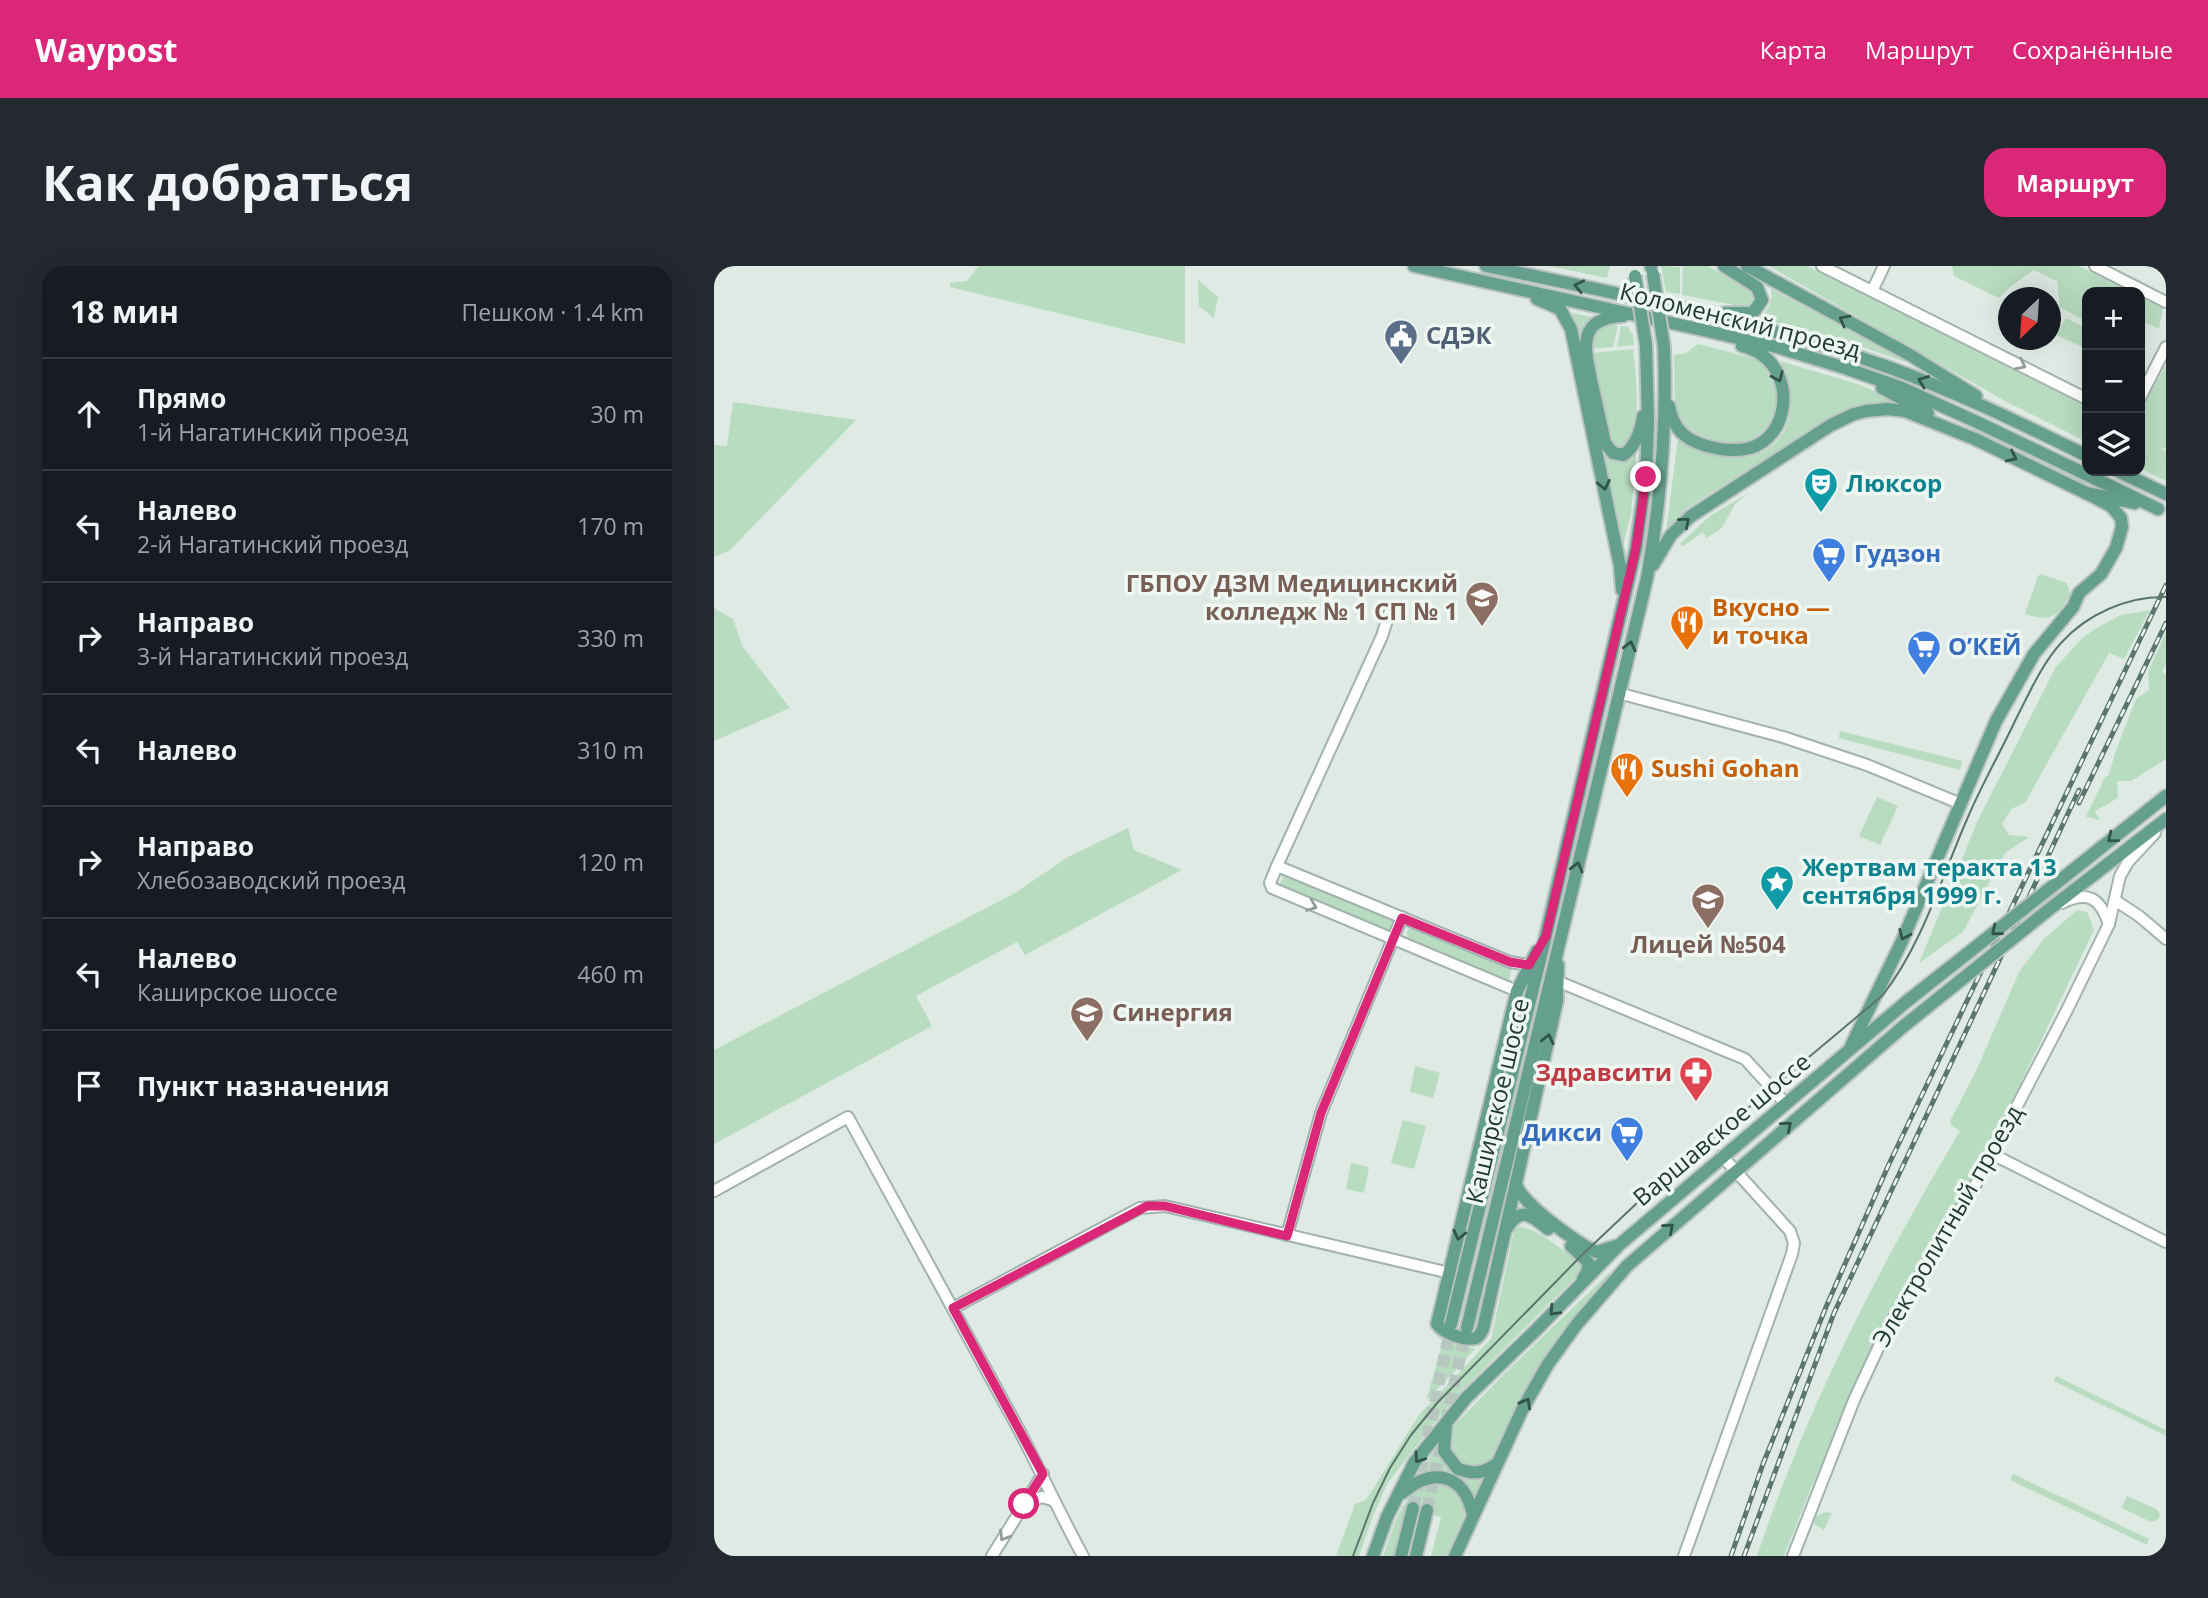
<!DOCTYPE html>
<html lang="ru">
<meta charset="utf-8">
<style>
body{margin:0;font-family:"Open Sans",sans-serif;background:#242831;color:#f1f3f6}
.controls{position:absolute;right:21px;top:21px;display:grid;overflow:hidden;border-radius:14px;box-shadow:0 7px 28px #0002}
.controls button{width:63px;height:63px;display:grid;place-items:center;padding:0;border:0;border-bottom:2px solid #363941;background:#171b24;color:#f1f3f6;font:35px sans-serif}
.compass{position:absolute;left:1284px;top:21px;width:63px;height:63px;border-radius:50%;background:#171b24;box-shadow:0 7px 28px #0002;rotate:205deg}
.stop{position:absolute;width:21px;height:21px;margin:-16px;border:5px solid #db2777;border-radius:50%;background:#fff}
.stop.end{background:#db2777;border-color:#fff;box-shadow:0 2px 7px #0008}
.list{margin:0;padding:0;list-style:none}
h2{display:flex;justify-content:space-between;align-items:center;height:91px;margin:0;padding:0 28px;font-size:30px}
h2 small{font-size:23px;font-weight:400;color:#9ea1a6}
.list li{display:grid;grid-template-columns:46px 1fr auto;gap:21px;align-items:center;box-sizing:border-box;height:112px;padding:0 28px;border-top:2px solid #363941}
.list b{display:block;font-size:26px;white-space:nowrap}
.list p{margin:0;font-size:23px;white-space:nowrap;color:#9ea1a6}
.list em{font-size:23px;font-style:normal;color:#9ea1a6}
.icon{flex:none;width:38px;height:38px;fill:none;stroke:currentColor;stroke-width:2;stroke-linecap:round;stroke-linejoin:round}
.map{position:relative;flex:none;width:1452px;height:1290px;overflow:hidden;border-radius:21px}
header{display:flex;align-items:center;gap:42px;box-sizing:border-box;height:98px;padding:0 35px;background:#db2777;color:#fff}
header strong{font-size:33px}
nav{display:flex;gap:38px;margin-inline-start:auto;font-size:24px}
.intro{display:flex;align-items:center;justify-content:space-between;box-sizing:border-box;height:168px;padding:0 42px}
h1{margin:0;font-size:49px}
.button{padding:18px 32px;border-radius:21px;background:#db2777;color:#fff;font-size:24px;font-weight:700}
main{display:flex;gap:42px;padding:0 42px}
aside{flex:1;background:#171b24;border-radius:21px;box-shadow:0 7px 28px #0002}
.map>svg:first-child{display:block}
.green{fill:#b8dcbf}
.lines{fill:none;stroke-linecap:round;stroke-linejoin:round}
.major-tunnel{stroke:#b9c7c1;stroke-width:12;stroke-dasharray:12 6;stroke-linecap:butt}
.minor-casing{stroke:#a2b2ac;stroke-width:14}
.major-casing{stroke:#bcc4c2;stroke-width:16}
.minor{stroke:#fff;stroke-width:10}
.major{stroke:#64a08d;stroke-width:12}
.tram{stroke:#5a766d;stroke-width:2}
.rail-casing{stroke:#5a766d;stroke-width:5}
.rail{stroke:#eff7f3;stroke-width:2.5;stroke-dasharray:8;stroke-linecap:butt}
.major-bridge-casing{stroke:#bcc4c2;stroke-width:16;stroke-linecap:butt}
.major-bridge{stroke:#64a08d;stroke-width:12}
.oneway{stroke:#315449}
.oneway2{stroke:#909c98}
.route{stroke:#db2777;stroke-width:9}
.labels{text-anchor:middle;stroke-width:7;stroke-linejoin:round;paint-order:stroke}
.street-label{font-size:24px;fill:#203a32;stroke:#eff7f3}
.service-label{font-size:24px;font-weight:bold;fill:#4e5e75;stroke:#eff7f3;text-anchor:start}
.culture-label{font-size:24px;font-weight:bold;fill:#0d838f;stroke:#eff7f3;text-anchor:start}
.shop-label{font-size:24px;font-weight:bold;fill:#366cbe;stroke:#eff7f3;text-anchor:start}
.education-label{font-size:24px;font-weight:bold;fill:#785e54;stroke:#eff7f3;text-anchor:end}
.food-label{font-size:24px;font-weight:bold;fill:#c56008;stroke:#eff7f3;text-anchor:start}
.health-label{font-size:24px;font-weight:bold;fill:#be3a42;stroke:#eff7f3;text-anchor:end}
</style>
<header>
<strong>Waypost</strong>
<nav><a>Карта</a><a>Маршрут</a><a>Сохранённые</a></nav>
</header>
<div class="intro"><h1>Как добраться</h1><a class="button">Маршрут</a></div>
<main>
<aside>
<h2>18 мин<small>Пешком · 1.4 km</small></h2>
<ul class="list">
<li><svg class="icon" aria-label="ahead" viewBox="0 0 24 24"><path d="M12 20V5M6 11l6-6 6 6"/></svg><div><b>Прямо</b><p>1-й Нагатинский проезд</p></div><em>30 m</em></li>
<li><svg class="icon" aria-label="left" viewBox="0 0 24 24"><path d="M17 20v-9H6M10 6l-5 5 5 5"/></svg><div><b>Налево</b><p>2-й Нагатинский проезд</p></div><em>170 m</em></li>
<li><svg class="icon" aria-label="right" viewBox="0 0 24 24"><path d="M7 20v-9h11M14 6l5 5-5 5"/></svg><div><b>Направо</b><p>3-й Нагатинский проезд</p></div><em>330 m</em></li>
<li><svg class="icon" aria-label="left" viewBox="0 0 24 24"><path d="M17 20v-9H6M10 6l-5 5 5 5"/></svg><div><b>Налево</b></div><em>310 m</em></li>
<li><svg class="icon" aria-label="right" viewBox="0 0 24 24"><path d="M7 20v-9h11M14 6l5 5-5 5"/></svg><div><b>Направо</b><p>Хлебозаводский проезд</p></div><em>120 m</em></li>
<li><svg class="icon" aria-label="left" viewBox="0 0 24 24"><path d="M17 20v-9H6M10 6l-5 5 5 5"/></svg><div><b>Налево</b><p>Каширское шоссе</p></div><em>460 m</em></li>
<li><svg class="icon" aria-label="arrive" viewBox="0 0 24 24"><path d="M6 21V4h12l-3 4 3 4H6"/></svg><div><b>Пункт назначения</b></div></li>
</ul>
</aside>
<div class="map">
<svg width="1452" height="1290" viewBox="0 0 1452 1290">
<rect width="100%" height="100%" fill="#dfeae5"/>
<g class="green">
<path d="M265 0H471V78L236 21V17L253 15Z"/>
<path d="M836 0H896L893 12Z"/>
<path d="M947 0 966 1V28L952 26Z"/>
<path d="M969 0H994L1035 25 1039 31 1036 38 1031 41 968 29Z"/>
<path d="M1055 0H1093L1373 141V176L1291 135Z"/>
<path d="M1238 0H1365L1417 26H1373V56L1346 41 1343 15 1320 4 1296 21 1285 32 1240 10Z"/>
<path d="M484 14 504 31 500 52 485 40Z"/>
<path d="M1057 23 1191 93V96L1123 72 1045 52C1055 43 1059 36 1057 23Z"/>
<path d="M1426 31 1449 42 1445 63 1426 54Z"/>
<path d="M858 47 878 51 865 71Z"/>
<path d="M1352 52 1373 63V83L1342 69Z"/>
<path d="M894 58 904 60 899 81 878 83C878 70 883 65 894 58Z"/>
<path d="M907 60 914 61 919 69 920 79 903 81Z"/>
<path d="M984 78 1045 94C1064 117 1073 149 1044 169 1036 174 1028 178 1019 178 1009 178 997 173 987 169 978 165 967 160 963 149 959 136 961 104 960 89L972 87Z"/>
<path d="M919 83C921 105 933 176 903 182L894 174 878 87Z"/>
<path d="M1066 95 1143 118 1186 135 1162 138 1124 147 973 242 952 266 964 172C974 181 985 185 997 188 1063 207 1095 151 1066 95Z"/>
<path d="M1452 99V183L1444 181 1452 185V215L1426 202V147Z"/>
<path d="M19 136 142 154 15 285 0 291V179L13 180Z"/>
<path d="M1253 163H1259L1374 218 1371 219Z"/>
<path d="M923 180 917 248 908 283 887 186C905 200 909 194 923 180Z"/>
<path d="M1036 226 1021 238 1008 262 992 272 989 266 969 280 966 278 996 250Z"/>
<path d="M1327 308 1353 317 1356 327C1345 352 1336 356 1311 348L1324 310Z"/>
<path d="M0 342 19 353 29 381 76 442 0 475Z"/>
<path d="M1436 344 1410 393 1395 387 1311 537 1297 543 1288 558 1295 569 1315 571 1291 587 1249 666 1205 697 1264 554 1342 401 1368 372 1384 361 1407 349Z"/>
<path d="M1452 366V397L1448 406 1452 409V493L1417 515H1403L1404 532 1381 545 1386 554 1372 551 1391 511 1395 509 1401 487 1422 433 1435 424 1434 406Z"/>
<path d="M1126 465 1248 495 1246 504 1125 472Z"/>
<path d="M1163 531 1184 540 1166 579 1145 570Z"/>
<path d="M414 562 420 584 468 604 311 689 303 676 202 730 218 760 0 878V784L301 627 354 591Z"/>
<path d="M570 609H574L680 653 678 663 673 665 571 623 566 618Z"/>
<path d="M1363 644 1373 646 1380 664 1277 879 1272 878 1276 884 1170 1060 1097 1222 1070 1290H1043C1093 1141 1166 999 1246 865L1238 860 1236 855 1263 803 1305 706 1330 673Z"/>
<path d="M697 660 798 700 795 716 782 713 696 674 692 667Z"/>
<path d="M701 800 726 807 719 832 696 826Z"/>
<path d="M689 854 712 860 700 903 677 897Z"/>
<path d="M637 897 655 901 650 927 632 923Z"/>
<path d="M805 961C824 961 849 987 867 995L869 1001 865 1008 748 1124 716 1162 673 1218 659 1250 645 1290H622L641 1238 652 1234 705 1149 777 1073 800 965Z"/>
<path d="M895 1007 898 1010 857 1061 780 1194 773 1199 758 1201 743 1193 735 1178 737 1163 790 1108Z"/>
<path d="M729 1075 761 1083 712 1135Z"/>
<path d="M1342 1110 1452 1164V1170L1340 1115Z"/>
<path d="M718 1187 742 1206 769 1214 762 1231 739 1209 709 1204Z"/>
<path d="M1299 1208 1435 1273 1433 1279 1296 1214Z"/>
<path d="M715 1216C768 1221 750 1259 735 1290H717L727 1251 692 1244 680 1290H669C680 1261 686 1230 715 1216Z"/>
<path d="M1413 1230 1444 1244 1446 1249 1444 1254 1437 1256 1408 1242Z"/>
<path d="M1112 1246 1118 1247 1110 1264 1100 1258 1102 1250Z"/>
</g>
<g class="lines">
<g class="major-tunnel">
<path d="M699 1242 737 1059"/>
<path d="M713 1244 752 1064"/>
</g>
<g class="minor-casing">
<g id="minor">
<path d="M1108 0 1373 133"/>
<path d="M1381 0 1452 36"/>
<path d="M1158 25 1170 0"/>
<path d="M1426 132 1452 81"/>
<path d="M675 348 668 370 563 600 556 617 558 622 803 725"/>
<path d="M904 427 1069 471 1153 499 1247 538"/>
<path d="M563 600 796 696 815 699"/>
<path d="M1402 635 1425 650 1452 673"/>
<path d="M1348 637C1374 624 1386 632 1395 658"/>
<path d="M843 715 1031 793 1071 837"/>
<path d="M1278 888 1452 976"/>
<path d="M0 925 134 851 304 1162C326 1204 346 1248 369 1290"/>
<path d="M573 969 607 847 688 651"/>
<path d="M239 1042 426 942 451 940 736 1007"/>
<path d="M310 1238 328 1231 338 1234"/>
<path d="M278 1290 329 1208"/>
<path d="M970 1290 1078 988 1080 977 1076 965 1008 890"/>
<path d="M1079 1290 1140 1134 1174 1061 1265 913 1353 744 1395 658 1406 610 1414 596 1441 567"/>
</g>
</g>
<g class="major-casing">
<g id="major">
<path d="M700 0 989 64 1066 82 1131 102 1188 122 1265 157 1444 243"/>
<path d="M772 0C907 28 1044 55 1174 101 1243 126 1308 158 1373 190"/>
<path d="M1010 0 1043 21 1048 34 1039 47H1011"/>
<path d="M1033 0 1196 89 1262 130"/>
<path d="M937 1V0"/>
<path d="M823 33 846 43 857 63 906 300 908 324"/>
<path d="M909 50C861 52 871 84 878 118 882 137 887 157 891 177L899 187 910 189C922 179 927 165 929 150"/>
<path d="M1168 122 1214 147"/>
<path d="M955 140C959 163 971 174 993 180 1007 184 1021 186 1036 182 1076 170 1080 111 1048 89 1042 84 1035 82 1028 80"/>
<path d="M1404 205 1452 228"/>
<path d="M939 299 957 269 977 250 1117 159 1140 148 1152 145 1173 143 1191 145 1261 173 1372 227 1421 237"/>
<path d="M1335 623 1452 530"/>
<path d="M1333 645 1452 553"/>
<path d="M823 685 803 725 723 1058C729 1067 751 1075 762 1072 766 1070 767 1067 769 1063L843 735 844 699"/>
<path d="M1137 780 1188 675 1282 455 1320 388 1359 341 1365 327 1387 308 1402 282 1408 261 1407 252 1397 240 1372 227"/>
<path d="M802 917C804 935 866 980 883 986L902 980"/>
<path d="M793 962C807 939 818 950 834 963"/>
<path d="M857 980 874 996V1004L869 1013"/>
<path d="M737 1058 832 669 922 282 932 210 934 157 932 79"/>
<path d="M753 1062 933 312C947 235 953 159 950 81"/>
<path d="M732 1158 730 1185 744 1203C759 1208 768 1208 781 1199"/>
<path d="M688 1227C719 1201 750 1207 759 1249"/>
<path d="M659 1290 673 1251 700 1197 752 1132 823 1063 905 979 1192 736"/>
<path d="M687 1290 699 1242"/>
<path d="M702 1290 713 1244"/>
<path d="M741 1290 809 1142 834 1098 863 1058 913 1000 1191 759"/>
</g>
</g>
<use href="#minor" class="minor"/>
<use href="#major" class="major"/>
<path class="tram" d="M639 1290 659 1237 676 1202 697 1169 724 1136 868 989 941 920 1169 729C1209 677 1228 610 1254 551 1268 518 1286 487 1301 455 1315 428 1327 399 1347 377 1373 348 1414 330 1452 331"/>
<g class="rail-casing">
<g id="rail">
<path d="M1365 537 1452 357"/>
<path d="M1017 1290 1049 1198 1112 1041 1175 898 1452 319"/>
<path d="M1030 1290 1120 1047 1365 524"/>
</g>
</g>
<use href="#rail" class="rail"/>
<g class="major-bridge-casing">
<g id="major-bridge">
<path d="M939 8 950 81"/>
<path d="M921 10 932 79"/>
<path d="M1192 736 1335 623"/>
<path d="M1191 759 1333 645"/>
</g>
</g>
<use href="#major-bridge" class="major-bridge"/>
</g>
<defs><path id="oneway-chevron" d="M-2-3.5L2.5 0L-2 3.5" fill="none" stroke-width="1.6" stroke-linecap="round" stroke-linejoin="round" transform="scale(1.75)"/></defs>
<g class="oneway">
<use href="#oneway-chevron" transform="translate(865 20) rotate(-168)"/>
<use href="#oneway-chevron" transform="translate(1130 54) rotate(-152)"/>
<use href="#oneway-chevron" transform="translate(1064 111) rotate(66)"/>
<use href="#oneway-chevron" transform="translate(1209 115) rotate(-159)"/>
<use href="#oneway-chevron" transform="translate(1298 191) rotate(26)"/>
<use href="#oneway-chevron" transform="translate(890 219) rotate(78)"/>
<use href="#oneway-chevron" transform="translate(971 256) rotate(-41)"/>
<use href="#oneway-chevron" transform="translate(916 380) rotate(-76)"/>
<use href="#oneway-chevron" transform="translate(1398 572) rotate(141)"/>
<use href="#oneway-chevron" transform="translate(863 601) rotate(-76)"/>
<use href="#oneway-chevron" transform="translate(1282 665) rotate(141)"/>
<use href="#oneway-chevron" transform="translate(1190 669) rotate(114)"/>
<use href="#oneway-chevron" transform="translate(834 773) rotate(-77)"/>
<use href="#oneway-chevron" transform="translate(1073 860) rotate(-41)"/>
<use href="#oneway-chevron" transform="translate(955 962) rotate(-41)"/>
<use href="#oneway-chevron" transform="translate(745 969) rotate(103)"/>
<use href="#oneway-chevron" transform="translate(840 1045) rotate(133)"/>
<use href="#oneway-chevron" transform="translate(812 1137) rotate(-61)"/>
<use href="#oneway-chevron" transform="translate(705 1192) rotate(125)"/>
</g>
<g class="oneway2">
<use href="#oneway-chevron" transform="translate(1307 99) rotate(27)"/>
<use href="#oneway-chevron" transform="translate(598 640) rotate(22)"/>
<use href="#oneway-chevron" transform="translate(290 1270) rotate(121)"/>
</g>
<g class="lines">
<path class="route" d="M310 1238 329 1208 239 1042 433 940H451L573 970 607 847 688 652 796 696 815 699 832 670 922 282 932 211"/>
</g>
<defs>
<g id="civic-pin" transform="scale(1.75)"><path d="M0 17L-7.5 6A9.5 9.5 0 1 1 7.5 6Z" fill="#5c6f8a" stroke="#eff7f3"/><path d="M-.6-6.5H3V-4.5H.6V-3L4-1V1h2V6H-6V1h2V-1L-.6-3ZM-1.2 2.5V6h2.4V2.5Z" fill="#fff"/></g>
<g id="theatre-pin" transform="scale(1.75)"><path d="M0 17L-7.5 6A9.5 9.5 0 1 1 7.5 6Z" fill="#0f9aa8" stroke="#eff7f3"/><path d="M-5-5.5Q0-4 5-5.5V0Q5 5 0 6Q-5 5-5 0ZM-3.3-2.5H-1v1.5H-3.3ZM1-2.5H3.3v1.5H1ZM-2.8 1Q0 5.5 2.8 1Z" fill="#fff"/></g>
<g id="supermarket-pin" transform="scale(1.75)"><path d="M0 17L-7.5 6A9.5 9.5 0 1 1 7.5 6Z" fill="#3f7fe0" stroke="#eff7f3"/><path d="M-6-5.5h2.5l.6 2H6L4.5 2H-2.5L-4.4-4H-6ZM-1.5 3.2a1.3 1.3 0 1 0 .1 0ZM3 3.2a1.3 1.3 0 1 0 .1 0Z" fill="#fff"/></g>
<g id="school-pin" transform="scale(1.75)"><path d="M0 17L-7.5 6A9.5 9.5 0 1 1 7.5 6Z" fill="#8d6e63" stroke="#eff7f3"/><path d="M0-5L7-2L0 1L-7-2ZM-4 1L0 2.5L4 1V4Q0 6-4 4Z" fill="#fff"/></g>
<g id="restaurant-pin" transform="scale(1.75)"><path d="M0 17L-7.5 6A9.5 9.5 0 1 1 7.5 6Z" fill="#e8710a" stroke="#eff7f3"/><path d="M-5-6h1v4h1v-4h1v4h1v-4h1v5L-1.5 .5V6h-2V.5L-5-1ZM5-6V6H3V1.5H1.5Q1.5-4 5-6Z" fill="#fff"/></g>
<g id="sight-pin" transform="scale(1.75)"><path d="M0 17L-7.5 6A9.5 9.5 0 1 1 7.5 6Z" fill="#0f9aa8" stroke="#eff7f3"/><path d="M0-6L1.8-2.2L6-1.7L2.9 1.2L3.7 5.4L0 3.3L-3.7 5.4L-2.9 1.2L-6-1.7L-1.8-2.2Z" fill="#fff"/></g>
<g id="university-pin" transform="scale(1.75)"><path d="M0 17L-7.5 6A9.5 9.5 0 1 1 7.5 6Z" fill="#8d6e63" stroke="#eff7f3"/><path d="M0-5L7-2L0 1L-7-2ZM-4 1L0 2.5L4 1V4Q0 6-4 4Z" fill="#fff"/></g>
<g id="pharmacy-pin" transform="scale(1.75)"><path d="M0 17L-7.5 6A9.5 9.5 0 1 1 7.5 6Z" fill="#e0444e" stroke="#eff7f3"/><path d="M-2-6h4v4h4v4h-4v4h-4v-4h-4v-4h4Z" fill="#fff"/></g>
</defs>
<g fill-rule="evenodd">
<use href="#civic-pin" x="687" y="70"/>
<use href="#theatre-pin" x="1107" y="218"/>
<use href="#supermarket-pin" x="1115" y="288"/>
<use href="#school-pin" x="768" y="332"/>
<use href="#restaurant-pin" x="973" y="356"/>
<use href="#supermarket-pin" x="1210" y="381"/>
<use href="#restaurant-pin" x="913" y="503"/>
<use href="#sight-pin" x="1063" y="616"/>
<use href="#school-pin" x="994" y="634"/>
<use href="#university-pin" x="373" y="747"/>
<use href="#pharmacy-pin" x="982" y="807"/>
<use href="#supermarket-pin" x="913" y="867"/>
</g>
<g class="labels">
<g class="street-label">
<text transform="translate(1026 55) rotate(14)" y="8">Коломенский проезд</text>
<text transform="translate(784 835) rotate(-77)" y="8">Каширское шоссе</text>
<text transform="translate(1008 864) rotate(-40)" y="8">Варшавское шоссе</text>
<text transform="translate(1234 960) rotate(-60)" y="8">Электролитный проезд</text>
</g>
<g class="service-label">
<text x="712" y="78">СДЭК</text>
</g>
<g class="culture-label">
<text x="1132" y="226">Люксор</text>
<text x="1088" y="610">Жертвам теракта 13<tspan x="1088" dy="28">сентября 1999 г.</tspan></text>
</g>
<g class="shop-label">
<text x="1140" y="296">Гудзон</text>
<text x="1234" y="389">О’КЕЙ</text>
<text x="888" y="875" text-anchor="end">Дикси</text>
</g>
<g class="education-label">
<text x="744" y="326">ГБПОУ ДЗМ Медицинский<tspan x="744" dy="28">колледж № 1 СП № 1</tspan></text>
<text x="994" y="687" text-anchor="middle">Лицей №504</text>
<text x="398" y="755" text-anchor="start">Синергия</text>
</g>
<g class="food-label">
<text x="998" y="350">Вкусно —<tspan x="998" dy="28">и точка</tspan></text>
<text x="937" y="511">Sushi Gohan</text>
</g>
<g class="health-label">
<text x="958" y="815">Здравсити</text>
</g>
</g>
</svg>
<div class="controls">
<button>+</button>
<button>−</button>
<button><svg class="icon" aria-label="layers" viewBox="0 0 24 24"><path d="M12 4l9 5-9 5-9-5zM3 14l9 5 9-5"/></svg></button>
</div>
<svg class="compass" viewBox="-18 -18 36 36"><path d="M0-13l5 13h-10z" fill="#e53935"/><path d="M0 13l5-13h-10z" fill="#9ea1a6"/></svg>
<div class="stop" style="left:310px;top:1238px"></div>
<div class="stop end" style="left:932px;top:211px"></div>
</div>
</main>
